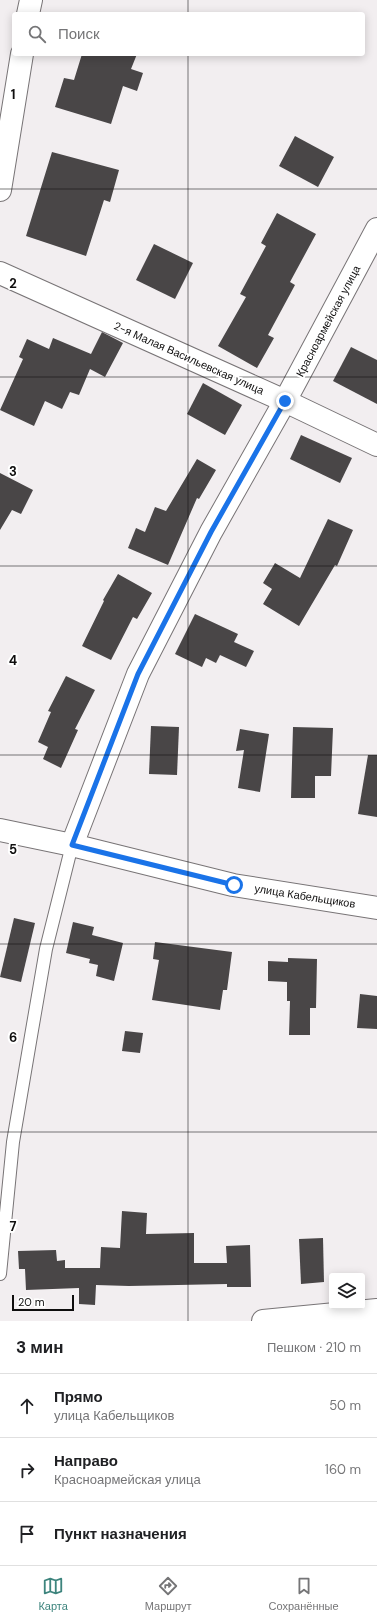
<!DOCTYPE html>
<html lang="ru">
<meta charset="utf-8">
<style>
body{margin:0;font-family:"DM Sans",sans-serif;background:#f2f2f2;color:#202124}
.controls{position:absolute;right:12px;bottom:12px;display:grid;overflow:hidden;border-radius:4px;box-shadow:0 2px 10px #0003}
.controls button{width:36px;height:36px;display:grid;place-items:center;padding:0;border:0;border-bottom:1px solid #e0e0e0;background:#fff;color:#202124;font:20px sans-serif}
.scale{position:absolute;left:12px;bottom:10px;width:62px;box-sizing:border-box;padding-left:4px;border:2px solid #0f0e0e;border-top:0;font-size:11px;line-height:14px;white-space:nowrap;color:#0f0e0e;-webkit-text-stroke:3px #fff;paint-order:stroke}
.stop{position:absolute;width:12px;height:12px;margin:-9px;border:3px solid #1a73e8;border-radius:50%;background:#fff}
.stop.end{background:#1a73e8;border-color:#fff;box-shadow:0 1px 4px #0008}
.list{margin:0;padding:0;list-style:none}
h2{display:flex;justify-content:space-between;align-items:center;height:52px;margin:0;padding:0 16px;font-size:17px}
h2 small{font-size:13px;font-weight:400;color:#757577}
.list li{display:grid;grid-template-columns:26px 1fr auto;gap:12px;align-items:center;box-sizing:border-box;height:64px;padding:0 16px;border-top:1px solid #e0e0e0}
.list b{display:block;font-size:15px;white-space:nowrap}
.list p{margin:0;font-size:13px;white-space:nowrap;color:#757577}
.list em{font-size:13px;font-style:normal;color:#757577}
.icon{flex:none;width:22px;height:22px;fill:none;stroke:currentColor;stroke-width:2;stroke-linecap:round;stroke-linejoin:round}
.map{position:relative;flex:none;width:377px;height:1321px;overflow:hidden}
.search{position:absolute;background:#fff;box-shadow:0 2px 10px #0003;left:12px;right:12px;top:12px;height:44px;display:flex;align-items:center;gap:10px;box-sizing:border-box;padding:0 14px;border-radius:4px;color:#757577;font-size:15px}
.sheet{height:244px;background:#fff}
nav{display:flex;justify-content:space-around;align-items:center;box-sizing:border-box;height:56px;border-top:1px solid #e0e0e0;background:#fff;font-size:11px;color:#757577}
nav a{display:grid;justify-items:center;gap:2px}
nav .on{color:#3d847d}
.map>svg:first-child{display:block}
.building{fill:#494647}
.lines{fill:none;stroke-linecap:round;stroke-linejoin:round}
.service-casing{stroke:#787476;stroke-width:14}
.minor-casing{stroke:#787476;stroke-width:24}
.tertiary-casing{stroke:#787476;stroke-width:24}
.secondary-casing{stroke:#787476;stroke-width:24}
.service{stroke:#fff;stroke-width:12}
.minor{stroke:#fff;stroke-width:22}
.tertiary{stroke:#fff;stroke-width:22}
.secondary{stroke:#fff;stroke-width:22}
.route{stroke:#1a73e8;stroke-width:5}
.grid{fill:none;stroke:#0f0e0e;stroke-width:1;stroke-opacity:0.55}
.labels{text-anchor:middle;stroke-width:4;stroke-linejoin:round;paint-order:stroke}
.street-label{font-size:11px;fill:#0f0e0e;stroke:#fff}
.grid-label{font-size:13px;text-anchor:middle;font-weight:bold;fill:#0f0e0e;stroke:#fff;stroke-width:4;stroke-linejoin:round;paint-order:stroke}
</style>
<div class="map">
<svg width="377" height="1321" viewBox="0 0 377 1321">
<rect width="100%" height="100%" fill="#f2eef0"/>
<g class="building">
<path d="M82 54H137L131 69 143 73 137 91 123 86 111 124 55 107 64 78 74 80Z"/>
<path d="M295 136 334 157 318 187 279 166Z"/>
<path d="M52 152 119 170 110 202 104 200 86 256 26 236Z"/>
<path d="M277 213 316 234 290 282 295 285 268 335 274 338 257 368 218 346 246 297 240 294 266 246 261 243Z"/>
<path d="M154 244 193 263 175 299 136 280Z"/>
<path d="M102 332 123 343 105 377 90 369 79 395 70 392 62 409 45 401 34 426 0 410 23 359 19 357 27 339 49 349 53 338 91 354Z"/>
<path d="M351 347 377 360V404L333 381Z"/>
<path d="M203 383 242 405 225 435 187 414Z"/>
<path d="M301 435 352 458 340 483 290 459Z"/>
<path d="M197 459 216 470 199 499 197 498 168 565 128 548 136 528 145 532 155 507 166 511Z"/>
<path d="M0 473 33 490 21 514 12 510 0 530Z"/>
<path d="M328 519 353 530 337 566 335 565 299 626 263 604 272 589 263 583 275 563 300 578Z"/>
<path d="M118 574 152 593 137 619 133 617 111 660 82 646 104 601 103 600Z"/>
<path d="M195 614 238 634 234 642 254 651 246 667 220 655 216 663 206 658 202 667 175 654Z"/>
<path d="M66 676 95 690 75 729 78 730 61 768 43 759 48 747 38 742 51 712 48 711Z"/>
<path d="M151 726 179 727 177 775 149 774Z"/>
<path d="M293 727 333 728 331 776H315V798H291Z"/>
<path d="M240 729 269 734 260 792 238 788 244 750 236 751Z"/>
<path d="M368 755H377V817L358 814Z"/>
<path d="M14 918 35 923 21 982 0 977Z"/>
<path d="M73 922 94 927 92 935 123 943 114 981 96 976 98 965 89 963 90 959 66 953Z"/>
<path d="M155 942 232 952 227 990H223L220 1010 152 1000 159 960 153 959Z"/>
<path d="M288 958 317 959 316 1008H310V1035H289L290 1001H287V982L268 981V961L288 962Z"/>
<path d="M360 994 377 996V1029L357 1028Z"/>
<path d="M125 1031 143 1033 140 1053 122 1051Z"/>
<path d="M122 1211 147 1213 146 1234 194 1233V1263H227L226 1246 250 1245 251 1287H227V1284L129 1286 96 1285 95 1305 79 1304V1288L26 1290 25 1269H19L18 1251 56 1250 57 1261 65 1260V1268H100L101 1247 120 1248Z"/>
<path d="M323 1238 324 1282 301 1284 299 1239Z"/>
</g>
<g class="lines">
<g class="service-casing">
<path id="service" d="M0 1274 13 1142 31 1036 46 949 72 845"/>
</g>
<g class="minor-casing">
<g id="minor">
<path d="M0 273 285 401 377 445"/>
<path d="M72 845 138 674 211 532 285 401 377 229"/>
<path d="M263 1321 377 1310"/>
</g>
</g>
<g class="tertiary-casing">
<path id="tertiary" d="M0 830 72 845 233 885 377 908"/>
</g>
<g class="secondary-casing">
<g id="secondary">
<path d="M28 14 31 0"/>
<path d="M0 190 22 54"/>
</g>
</g>
<use href="#service" class="service"/>
<use href="#minor" class="minor"/>
<use href="#tertiary" class="tertiary"/>
<use href="#secondary" class="secondary"/>
</g>
<g class="lines">
<path class="route" d="M234 885 72 845 138 674 211 532 285 401"/>
</g>
<path class="grid" d="M188 0V14M188 54V1321M0 189H377M0 377H377M0 566H377M0 755H377M0 944H377M0 1132H377"/>
<g class="labels">
<g class="street-label">
<text transform="translate(328 321) rotate(-62)" y="4">Красноармейская улица</text>
<text transform="translate(189 358) rotate(24)" y="4">2-я Малая Васильевская улица</text>
<text transform="translate(305 896) rotate(9)" y="4">улица Кабельщиков</text>
</g>
</g>
<g class="grid-label">
<text x="13" y="99">1</text>
<text x="13" y="288">2</text>
<text x="13" y="476">3</text>
<text x="13" y="665">4</text>
<text x="13" y="854">5</text>
<text x="13" y="1042">6</text>
<text x="13" y="1231">7</text>
</g>
</svg>
<div class="controls">
<button><svg class="icon" aria-label="layers" viewBox="0 0 24 24"><path d="M12 4l9 5-9 5-9-5zM3 14l9 5 9-5"/></svg></button>
</div>
<div class="scale">20 m</div>
<div class="stop" style="left:234px;top:885px"></div>
<div class="stop end" style="left:285px;top:401px"></div>
<div class="search"><svg class="icon" aria-label="search" viewBox="0 0 24 24"><circle cx="10" cy="10" r="6"/><path d="M15 15l6 6"/></svg>Поиск</div>
</div>
<section class="sheet">
<h2>3 мин<small>Пешком · 210 m</small></h2>
<ul class="list">
<li><svg class="icon" aria-label="ahead" viewBox="0 0 24 24"><path d="M12 20V5M6 11l6-6 6 6"/></svg><div><b>Прямо</b><p>улица Кабельщиков</p></div><em>50 m</em></li>
<li><svg class="icon" aria-label="right" viewBox="0 0 24 24"><path d="M7 20v-9h11M14 6l5 5-5 5"/></svg><div><b>Направо</b><p>Красноармейская улица</p></div><em>160 m</em></li>
<li><svg class="icon" aria-label="arrive" viewBox="0 0 24 24"><path d="M6 21V4h12l-3 4 3 4H6"/></svg><div><b>Пункт назначения</b></div></li>
</ul>
</section>
<nav>
<a class="on"><svg class="icon" aria-label="map" viewBox="0 0 24 24"><path d="M3 6l6-2 6 2 6-2v14l-6 2-6-2-6 2zM9 4v14M15 6v14"/></svg>Карта</a>
<a><svg class="icon" aria-label="directions" viewBox="0 0 24 24"><path d="M12 3l9 9-9 9-9-9zM9 14v-3h6M13 9l2 2-2 2"/></svg>Маршрут</a>
<a><svg class="icon" aria-label="saved" viewBox="0 0 24 24"><path d="M7 4h10v16l-5-4-5 4z"/></svg>Сохранённые</a>
</nav>
